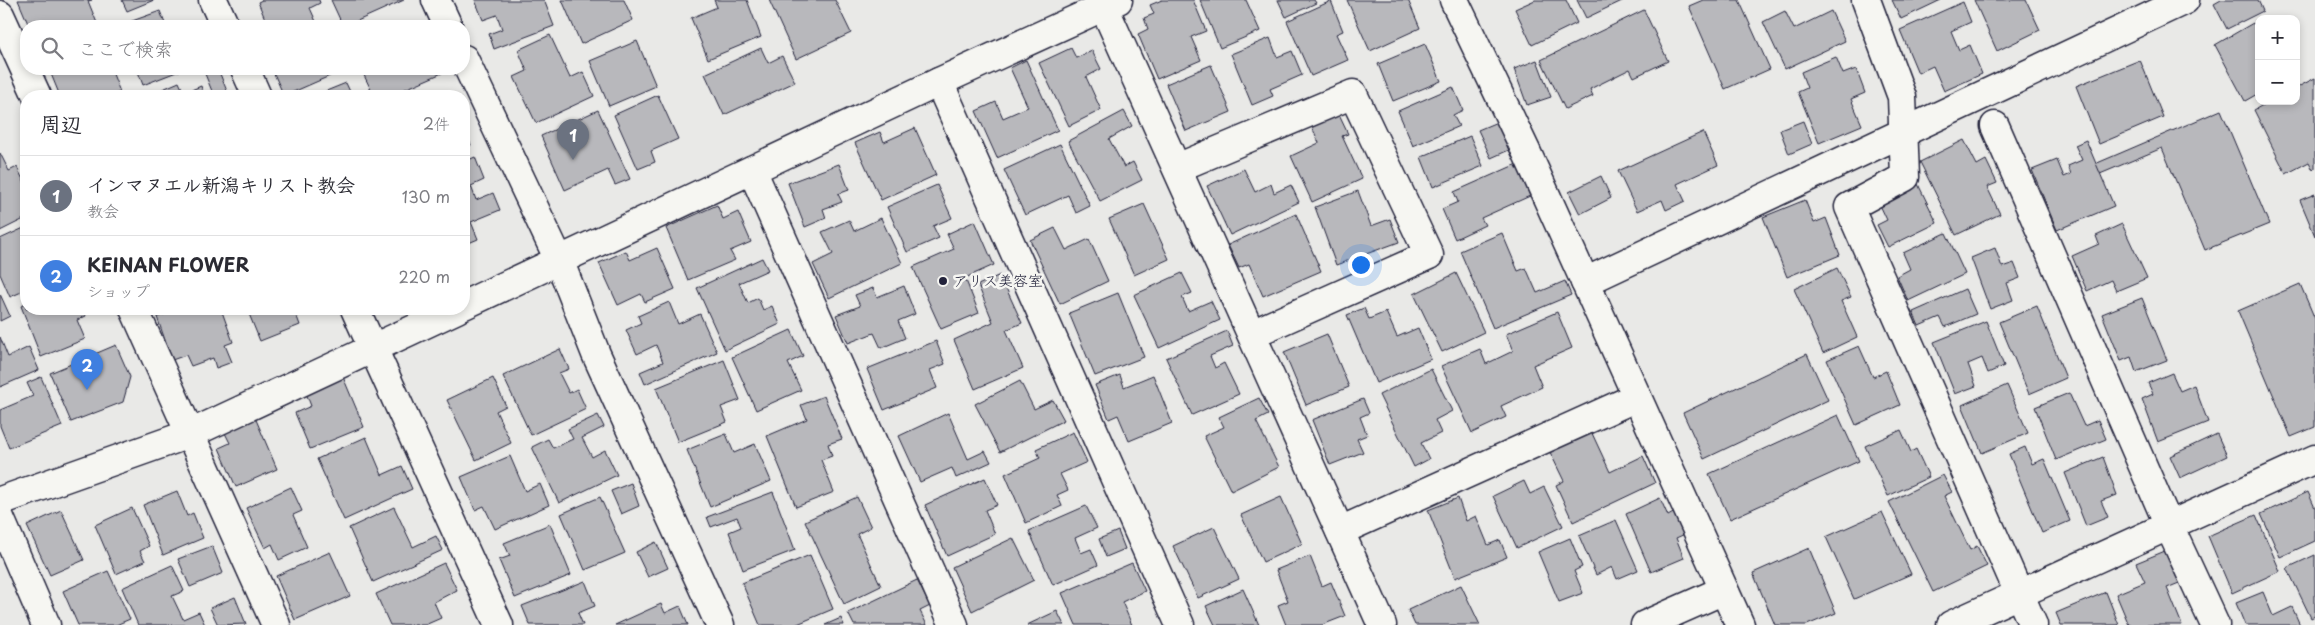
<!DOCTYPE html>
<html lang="ja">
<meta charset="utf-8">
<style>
body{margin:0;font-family:"Playpen Sans","Klee One",sans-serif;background:#f2f2f3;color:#2b2b33}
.controls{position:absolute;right:15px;top:15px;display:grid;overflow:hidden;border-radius:10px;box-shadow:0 2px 8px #0003}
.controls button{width:45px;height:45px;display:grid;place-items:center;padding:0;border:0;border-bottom:1px solid #e1e1e2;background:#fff;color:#2b2b33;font:25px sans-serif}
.you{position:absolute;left:1360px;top:264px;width:18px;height:18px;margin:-12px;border:4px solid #fff;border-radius:50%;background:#1a73e8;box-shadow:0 0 0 8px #1a73e833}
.badge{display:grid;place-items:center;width:32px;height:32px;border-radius:50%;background:#22223b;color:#fff;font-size:16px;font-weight:700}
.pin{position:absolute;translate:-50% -41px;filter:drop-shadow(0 1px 2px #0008)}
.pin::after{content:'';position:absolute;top:26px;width:18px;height:15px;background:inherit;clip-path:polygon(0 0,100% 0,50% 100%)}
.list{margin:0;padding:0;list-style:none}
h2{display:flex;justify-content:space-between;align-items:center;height:65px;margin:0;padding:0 20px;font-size:21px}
h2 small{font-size:16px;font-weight:400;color:#7c7c81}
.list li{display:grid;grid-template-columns:32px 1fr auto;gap:15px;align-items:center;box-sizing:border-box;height:80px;padding:0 20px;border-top:1px solid #e1e1e2}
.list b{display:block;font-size:19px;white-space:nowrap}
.list p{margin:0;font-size:16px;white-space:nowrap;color:#7c7c81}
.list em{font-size:16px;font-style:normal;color:#7c7c81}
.icon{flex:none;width:28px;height:28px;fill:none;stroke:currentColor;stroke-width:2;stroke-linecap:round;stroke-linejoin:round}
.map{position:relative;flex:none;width:2315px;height:625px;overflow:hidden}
.search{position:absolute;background:#fff;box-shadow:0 2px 8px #0003;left:20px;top:20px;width:450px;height:55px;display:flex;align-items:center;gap:12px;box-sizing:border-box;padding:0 18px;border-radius:20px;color:#7c7c81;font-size:19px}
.panel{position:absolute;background:#fff;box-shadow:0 2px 8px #0003;left:20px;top:90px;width:450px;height:225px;border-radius:20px}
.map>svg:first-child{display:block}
.building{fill:#b8b8bc;stroke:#22223b}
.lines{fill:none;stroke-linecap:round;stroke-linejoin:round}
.minor-casing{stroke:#22223b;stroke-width:31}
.minor{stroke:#f6f6f2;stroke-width:28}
.poi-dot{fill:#22223b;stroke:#f6f6f2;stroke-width:2}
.labels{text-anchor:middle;stroke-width:5;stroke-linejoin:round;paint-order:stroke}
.poi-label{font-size:15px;fill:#22223b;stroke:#f6f6f2;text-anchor:start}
</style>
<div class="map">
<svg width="2315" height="625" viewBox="0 0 2315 625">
<rect width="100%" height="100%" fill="#e9e9e7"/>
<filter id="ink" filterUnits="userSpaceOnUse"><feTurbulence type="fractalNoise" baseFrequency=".02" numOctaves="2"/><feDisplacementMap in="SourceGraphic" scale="10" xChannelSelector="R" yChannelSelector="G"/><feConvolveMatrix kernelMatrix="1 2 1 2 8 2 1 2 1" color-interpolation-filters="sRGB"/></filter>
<g filter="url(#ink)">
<g class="building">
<path d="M18 0H92L88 1 97 23 90 26H29Z"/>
<path d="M122 0H154L127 11Z"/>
<path d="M262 0H319L320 3 310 8 318 26H268L258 2Z"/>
<path d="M331 0H404L346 26H343Z"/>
<path d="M475 0H544L554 26 494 49 489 34 502 29 497 15 483 20Z"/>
<path d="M562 0H624L633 20 581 44Z"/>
<path d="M714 0H747L761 37 708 59 691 18 717 7Z"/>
<path d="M769 0H835L851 33 796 59Z"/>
<path d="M1162 0H1193L1206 31 1191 37 1201 60 1157 79 1138 34 1148 29 1144 18 1154 14 1150 5Z"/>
<path d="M1200 0H1246L1260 31 1220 48Z"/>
<path d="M1278 0H1314L1316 3 1286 17Z"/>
<path d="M1347 0H1408L1420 28 1370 51Z"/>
<path d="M1535 0H1566L1577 23 1532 45 1515 9Z"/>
<path d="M1577 0H1624L1586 18Z"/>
<path d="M1703 0H1739L1770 69 1725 89 1689 6Z"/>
<path d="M1892 0H1941L1901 19Z"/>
<path d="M1974 0H2026L2040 30 1997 51Z"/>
<path d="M2221 0H2258L2263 11 2227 29 2214 4Z"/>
<path d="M1331 1 1343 31 1336 34 1348 60 1311 76 1287 21Z"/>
<path d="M1963 2 1971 22 1951 31 1959 50 1970 45 1982 74 1944 91 1933 66 1918 73 1900 30Z"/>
<path d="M1644 10 1668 61 1634 77 1630 69 1590 89 1593 96 1565 109 1541 60Z"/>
<path d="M160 11 166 26H121V25Z"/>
<path d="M1785 11 1794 29 1831 11 1845 41 1785 69 1763 22Z"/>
<path d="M2253 23 2259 34V93L2245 101 2215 45Z"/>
<path d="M550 35 570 78 583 72 594 96 536 123 514 77 527 71 518 50Z"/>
<path d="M1270 38 1277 57 1292 51 1302 75 1270 89 1273 96 1252 105 1231 54Z"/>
<path d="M637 41 656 86 609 106 590 61Z"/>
<path d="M1425 44 1441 81 1393 101 1378 64Z"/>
<path d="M761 48 768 63 782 56 795 82 724 115 705 74Z"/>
<path d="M1071 48 1076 58 1092 51 1101 69 1086 77 1101 110 1069 126 1039 63Z"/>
<path d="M1836 57 1843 74 1856 69 1865 93 1851 99 1862 125 1819 143 1798 92 1807 88 1801 72Z"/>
<path d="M1026 60 1058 130 997 158 976 111 996 102 1003 118 1028 107 1010 68Z"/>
<path d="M1537 60 1551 97 1527 105 1514 69Z"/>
<path d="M2140 60 2163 117 2099 144 2076 86Z"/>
<path d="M1211 65 1231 112 1186 131 1166 84Z"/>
<path d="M49 69H111L120 92 110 96H60Z"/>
<path d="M137 69H184L143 85Z"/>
<path d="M203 69H218L229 96H214Z"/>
<path d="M272 69H329L332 75 284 96Z"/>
<path d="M361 69H441L442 73 389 96H374Z"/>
<path d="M2315 78V168L2313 170 2309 162 2286 174 2254 110 2270 101H2296V88Z"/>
<path d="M179 82 184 93 201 86 204 96H150L149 95Z"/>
<path d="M346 83 352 96H314Z"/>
<path d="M1453 87 1463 110 1453 115 1459 126 1413 146 1398 111Z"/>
<path d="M658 95 678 139 651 151 655 162 638 169 614 115Z"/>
<path d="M598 110 630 179 615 185 608 170 565 190 541 136Z"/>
<path d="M2221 110 2269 224 2205 250 2162 148 2100 174 2095 164Z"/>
<path d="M1124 111 1132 126 1109 139 1124 167 1133 162 1142 180 1100 201 1068 141Z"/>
<path d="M1339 115 1348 134 1342 136 1362 179 1312 202 1291 156 1319 143 1312 127Z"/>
<path d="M1803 121 1812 144 1789 154 1780 130Z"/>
<path d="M1497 122 1509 150 1491 158 1478 130Z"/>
<path d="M915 128 936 175 881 200 855 143 880 132 884 142Z"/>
<path d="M464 129 471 145 464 149Z"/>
<path d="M1703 132 1718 165 1677 184 1685 201 1666 210 1662 200 1637 211 1618 171Z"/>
<path d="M1470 136 1483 166 1433 187 1421 157Z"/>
<path d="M1964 140 1977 165 1986 160 1997 183 1987 187 2000 214 1956 235 1920 162Z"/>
<path d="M2086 140 2114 206 2057 230 2032 170 2057 160 2064 177 2071 174 2068 166 2082 160 2075 145Z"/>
<path d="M1060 144 1090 206 1076 213 1068 195 1025 215 1004 170Z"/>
<path d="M0 153 9 171 17 167 26 186V218L0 231Z"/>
<path d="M475 157 484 180 471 186 476 200 493 193 500 210 471 222 478 239 464 245V162Z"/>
<path d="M839 164 849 190 838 194 842 202 823 209 826 218 805 227 788 183Z"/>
<path d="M1517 164 1530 196 1481 218 1485 225 1455 239 1442 209 1458 202 1454 192Z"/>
<path d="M1244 169 1255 192 1271 184 1274 193 1291 185 1299 202 1230 235 1207 186Z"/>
<path d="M1601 176 1611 198 1580 214 1569 192Z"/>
<path d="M1918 184 1937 223 1888 247 1877 225 1887 220 1879 203Z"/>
<path d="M937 185 952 218 933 226 939 238 907 252 887 207Z"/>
<path d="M1358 191 1371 226 1390 219 1399 242 1336 265 1315 207Z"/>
<path d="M2315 194V236L2300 200Z"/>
<path d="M1805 200 1814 223 1826 218 1840 255 1787 277 1763 217Z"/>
<path d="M1144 204 1169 259 1134 275 1109 219Z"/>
<path d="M717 205 723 219 738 212 751 242 730 251 735 260 688 280 666 228Z"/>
<path d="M1296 214 1321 271 1263 296 1249 264 1239 268 1228 245Z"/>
<path d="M881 218 902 263 829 298 813 264 833 254 822 232 849 220 854 231Z"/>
<path d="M975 221 994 265 965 278 979 313 941 329 913 267 954 249 947 234Z"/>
<path d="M2122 224 2147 278 2116 291 2111 280 2087 291 2072 256 2099 244 2096 236Z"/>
<path d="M26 227V290L10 297 0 274V239Z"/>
<path d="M1055 228 1066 250 1089 239 1108 281 1060 304 1030 240Z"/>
<path d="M1502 233 1518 271 1526 268 1537 293 1565 281 1571 295 1493 328 1460 251Z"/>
<path d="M1946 233 1965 274 1908 301 1897 276 1910 269 1903 253Z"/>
<path d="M657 248 675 289 645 302 641 294 618 305 599 263 626 251 630 260Z"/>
<path d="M1995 248 2002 267 2014 263 2020 278 2007 283 2013 300 1990 309 1971 258Z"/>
<path d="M762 258 768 270 739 283 748 303 758 298 763 310 772 306 780 324 725 350 697 288Z"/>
<path d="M1837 268 1851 297 1841 301 1857 337 1823 353 1794 289Z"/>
<path d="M1182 273 1192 293 1182 297 1188 311 1211 301 1220 320 1159 348 1134 295Z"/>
<path d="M1456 273 1484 332 1442 352 1414 294Z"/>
<path d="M1000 275 1022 323 1006 330 1023 368 975 389 954 340 993 322 978 285Z"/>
<path d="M2300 284 2315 319V427L2291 437 2238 311Z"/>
<path d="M904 286 915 314 898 321 905 338 881 348 874 333 848 343 836 315 860 306 855 295 873 288 877 297Z"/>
<path d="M1965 289 1976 314 1945 327 1940 317 1919 326 1913 312Z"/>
<path d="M1118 293 1144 357 1095 376 1069 313Z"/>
<path d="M0 294 10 316 0 321Z"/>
<path d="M2142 298 2167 360 2136 372 2131 357 2121 361 2102 314Z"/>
<path d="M669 302 678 324 700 314 717 352 645 384 640 372 663 362 656 345 637 354 626 330 641 323 638 316Z"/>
<path d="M26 304V309H83L86 316 77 320 85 339 41 357 21 306Z"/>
<path d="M2037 306 2066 378 2029 394 1999 322Z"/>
<path d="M1364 308 1369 319 1386 312 1397 337 1418 328 1431 359 1376 383 1347 315Z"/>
<path d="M180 309H221L233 342 225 345 232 362 216 368 213 358 191 366 186 355 172 360 157 317Z"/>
<path d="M247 309H294L300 325 260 341Z"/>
<path d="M1557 312 1572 348 1533 365 1542 387 1501 406 1506 417 1472 433 1441 366 1480 349 1486 364 1513 351 1506 334Z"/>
<path d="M1986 321 2004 366 1988 373 1982 358 1968 364 1976 386 1955 394 1934 342Z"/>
<path d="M791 330 803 356 788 363 801 390 756 410 732 357Z"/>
<path d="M1227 331 1233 346 1210 356 1215 368 1224 363 1239 394 1192 415 1166 358Z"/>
<path d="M1327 334 1349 387 1306 405 1284 352Z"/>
<path d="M0 337 8 357 29 347 39 370 0 387Z"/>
<path d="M936 341 945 364 930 370 937 388 884 410 867 369Z"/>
<path d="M116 345 130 377 123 402 71 422 50 373Z"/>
<path d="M1859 346 1873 377 1886 371 1900 405 1856 425 1827 360Z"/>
<path d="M560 349 569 369 559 373 569 393 577 389 586 409 531 435 503 376Z"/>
<path d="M1807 354 1828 400 1704 459 1683 413Z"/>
<path d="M724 360 740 400 721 407 727 422 678 442 656 388Z"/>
<path d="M1431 369 1452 411 1435 420 1441 433 1421 443 1429 459 1414 467 1379 395Z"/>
<path d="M2172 373 2180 391 2194 385 2208 422 2158 442 2142 399 2153 394 2148 383Z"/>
<path d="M1120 375 1124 387 1153 375 1172 423 1129 441 1118 415 1109 419 1095 385Z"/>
<path d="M41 377 62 426 9 448 0 426V410L33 396 27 383Z"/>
<path d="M343 377 364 427 310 449 295 413 311 406 306 393Z"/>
<path d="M493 378 506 406 496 411 511 443 476 460 447 400Z"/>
<path d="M1020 381 1034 409 1053 400 1064 420 1000 452 975 404Z"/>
<path d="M2007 385 2028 433 1982 453 1962 405Z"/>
<path d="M2069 393 2084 426 2098 420 2106 439 2056 460 2035 407Z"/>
<path d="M824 396 842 439 828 444 832 456 821 460 834 492 796 507 767 436 807 419 801 405Z"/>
<path d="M1259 398 1268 415 1256 421 1279 467 1231 491 1204 436 1224 427 1219 417Z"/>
<path d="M1363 399 1369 413 1360 417 1367 435 1357 439 1363 452 1330 465 1312 420Z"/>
<path d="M948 413 968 459 985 451 991 462 956 478 952 468 920 482 899 436Z"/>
<path d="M254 415 277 469 236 487 219 448 230 443 223 429Z"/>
<path d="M598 415 604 427 582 438 592 457 605 450 617 475 559 503 532 447 548 439 553 448 573 439 568 429Z"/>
<path d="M1838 415 1859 461 1730 519 1709 474Z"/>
<path d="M1590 429 1610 472 1643 456 1655 483 1573 522 1556 485 1564 481 1548 448Z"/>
<path d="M1901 430 1911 452 1916 449 1929 477 1888 496 1865 446Z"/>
<path d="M1073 432 1087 462 1060 474 1068 490 1057 495 1062 506 1026 523 1005 474 1040 458 1036 449Z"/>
<path d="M726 434 734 453 755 444 771 481 710 507 687 450Z"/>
<path d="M2217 434 2227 456 2180 478 2170 456Z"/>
<path d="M366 437 382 475 402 466 412 489 344 520 317 459Z"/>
<path d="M2025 447 2032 464 2044 459 2070 521 2042 533 2009 454Z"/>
<path d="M510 456 525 491 540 484 549 505 495 529 484 506 475 510 461 477Z"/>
<path d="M2103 457 2117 495 2101 501 2108 517 2086 526 2065 473Z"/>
<path d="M1943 475 1952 492 1944 496 1970 550 1977 546 1987 566 1933 592 1889 502Z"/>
<path d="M985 478 997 505 985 510 995 534 947 556 925 505Z"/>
<path d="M1524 481 1530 494 1544 487 1563 526 1517 548 1493 496Z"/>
<path d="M631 483 639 506 621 514 611 491Z"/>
<path d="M291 487 302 511 293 515 307 547 279 560 272 544 265 548 246 508Z"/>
<path d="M177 491 187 516 193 513 203 538 163 555 143 505Z"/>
<path d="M773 492 795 550 743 570 729 532 741 527 737 517 711 527 707 517Z"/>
<path d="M2308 492 2315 508V541L2280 557 2261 514Z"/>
<path d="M600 497 625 553 585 570 561 514Z"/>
<path d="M857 497 871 527 857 534 881 586 844 604 805 521Z"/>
<path d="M1281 497 1302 544 1263 562 1241 515Z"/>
<path d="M1458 498 1466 521 1476 516 1488 545 1500 540 1507 557 1455 578 1428 510Z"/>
<path d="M1660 498 1668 516 1675 512 1685 534 1676 538 1684 558 1651 572 1626 514Z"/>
<path d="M1086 506 1097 528 1075 538 1081 553 1091 549 1098 565 1053 585 1029 531Z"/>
<path d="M394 507 413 547 436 536 443 550 373 582 349 528Z"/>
<path d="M132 508 149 546 140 551 145 561 116 574 95 525Z"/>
<path d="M61 510 84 560 50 575 27 526Z"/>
<path d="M1882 512 1911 574 1854 599 1826 537Z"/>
<path d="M2256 515 2280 571 2232 593 2208 536Z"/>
<path d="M1616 520 1638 570 1617 579 1612 567 1596 575 1579 536Z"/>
<path d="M550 524 571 575 515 598 499 560 510 556 504 543Z"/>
<path d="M1214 527 1239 579 1198 598 1173 546Z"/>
<path d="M1118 531 1125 549 1106 557 1099 539Z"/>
<path d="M1013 538 1034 580 972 611 952 567Z"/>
<path d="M1570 538 1582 567 1574 571 1583 593 1559 602 1538 552Z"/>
<path d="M656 542 668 568 648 577 636 552Z"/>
<path d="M212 546 223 573 190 587 178 559Z"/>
<path d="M1809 548 1836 613 1807 625H1775L1753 573Z"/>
<path d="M2165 551 2179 583 2167 588 2182 625H2129L2116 594 2145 582 2136 563Z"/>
<path d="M330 552 350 596 295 620 276 576Z"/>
<path d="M810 555 833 609 795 625H760L742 583Z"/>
<path d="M2315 555V616L2311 618 2287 568Z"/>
<path d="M1310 556 1322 586 1331 582 1345 616 1322 625H1286L1278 605 1288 601 1276 570Z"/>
<path d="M444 563 457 590 434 602 441 618 425 625H390L376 594Z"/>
<path d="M1132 563 1145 591 1122 602 1132 625H1076L1062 593Z"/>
<path d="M172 565 184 591 172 596 183 619 199 612 205 625H138L122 588Z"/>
<path d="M108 571 130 619 116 625H78L63 591Z"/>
<path d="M917 580 930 606 920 611 927 625H854L848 613Z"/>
<path d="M585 581 595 606 578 613 583 625H530L522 606Z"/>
<path d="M1461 585 1480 625H1415L1408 610Z"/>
<path d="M1243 589 1259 625H1215L1206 606Z"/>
<path d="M2106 592 2119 625H2061L2056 613Z"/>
<path d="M2263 592 2273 616 2292 607 2300 625H2245L2236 603Z"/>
<path d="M235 597 246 624 218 625 210 608Z"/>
<path d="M661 604 665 613 680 606 688 625H615Z"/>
<path d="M1057 611 1064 625H1027Z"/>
<path d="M841 618 844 625H825Z"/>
</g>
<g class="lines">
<g class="minor-casing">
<g id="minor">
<path d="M213 0 225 26"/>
<path d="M436 0 448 26"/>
<path d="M1454 0 1526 151 1740 625"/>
<path d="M1866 0 1902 97 1905 177 1849 207 2033 625"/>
<path d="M1104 7 1382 625"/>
<path d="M0 15 37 96"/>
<path d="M464 59 559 260 596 354 720 625"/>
<path d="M245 69 257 96"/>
<path d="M939 82 1180 625"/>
<path d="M1995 126 2169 526 2215 625"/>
<path d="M1177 168 1353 94 1429 255 1252 334"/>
<path d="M752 170 954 625"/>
<path d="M1585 282 2185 0"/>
<path d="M464 305 939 82 1118 0"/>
<path d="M134 309 276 625"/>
<path d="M355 309 499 625"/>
<path d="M0 501 192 433 457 309"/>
<path d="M0 518 46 625"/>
<path d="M1340 531 1637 397"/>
<path d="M1645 625 1724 590"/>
<path d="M1951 625 2315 459"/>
</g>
</g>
<use href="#minor" class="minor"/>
</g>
</g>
<circle class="poi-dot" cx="943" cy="281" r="5"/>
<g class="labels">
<g class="poi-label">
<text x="953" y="286">アリス美容室</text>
</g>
</g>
</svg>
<div class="controls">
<button>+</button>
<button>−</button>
</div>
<div class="you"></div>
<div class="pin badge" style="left:573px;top:160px;background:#6b7280">1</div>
<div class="pin badge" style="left:87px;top:390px;background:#3f7fe0">2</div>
<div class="search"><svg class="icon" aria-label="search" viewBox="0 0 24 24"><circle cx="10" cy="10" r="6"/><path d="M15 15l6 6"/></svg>ここで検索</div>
<section class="panel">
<h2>周辺<small>2件</small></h2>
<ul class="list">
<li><span class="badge" style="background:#6b7280">1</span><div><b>インマヌエル新潟キリスト教会</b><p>教会</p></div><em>130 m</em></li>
<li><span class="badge" style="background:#3f7fe0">2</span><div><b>KEINAN FLOWER</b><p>ショップ</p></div><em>220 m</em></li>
</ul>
</section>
</div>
